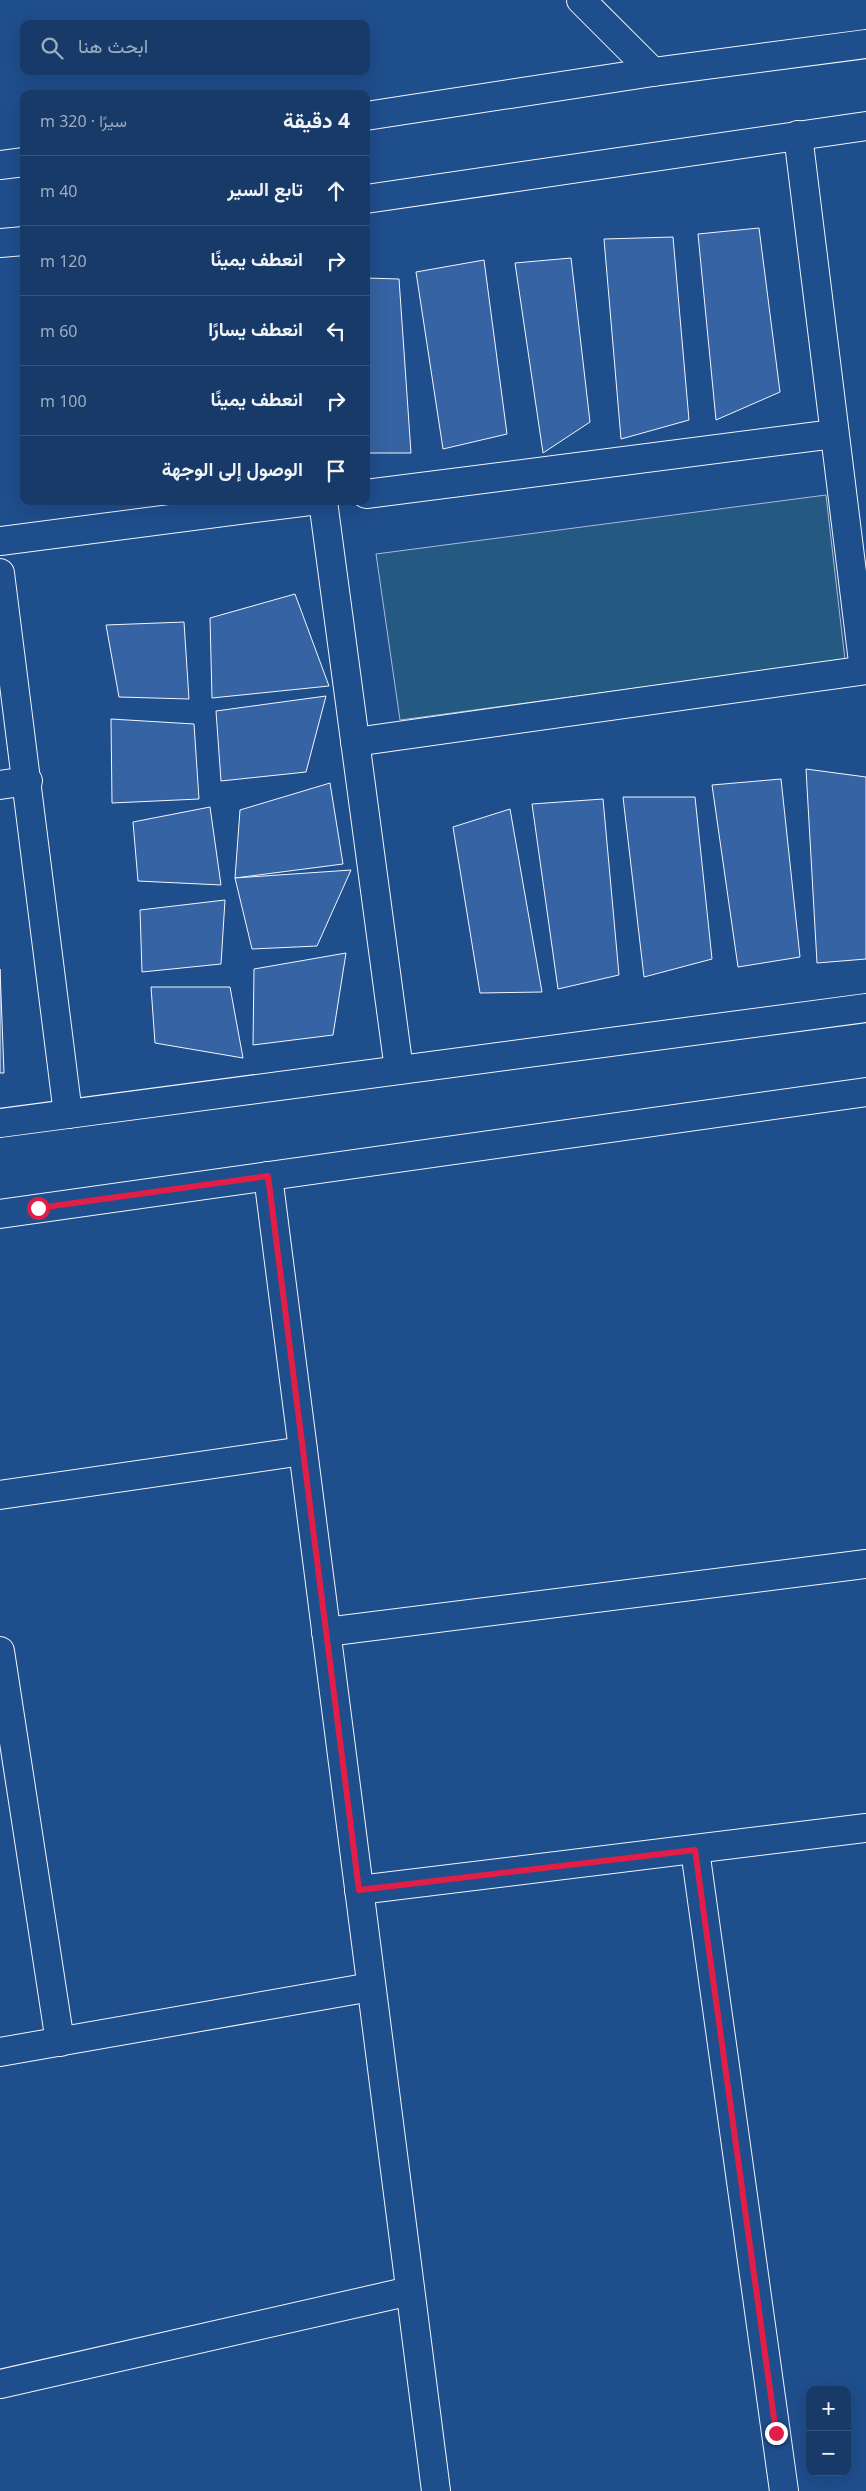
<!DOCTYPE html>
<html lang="ar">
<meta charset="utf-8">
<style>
body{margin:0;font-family:"Noto Sans",Vazirmatn,sans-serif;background:#244571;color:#f1f3f6;direction:rtl}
.controls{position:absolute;right:15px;bottom:15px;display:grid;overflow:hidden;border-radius:10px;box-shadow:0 5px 20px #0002}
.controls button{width:45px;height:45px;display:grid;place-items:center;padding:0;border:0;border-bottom:1px solid #36547d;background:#173a69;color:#f1f3f6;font:25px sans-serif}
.stop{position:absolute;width:15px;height:15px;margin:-11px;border:4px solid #e11d48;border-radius:50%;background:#fff}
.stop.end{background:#e11d48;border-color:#fff;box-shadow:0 1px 5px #0008}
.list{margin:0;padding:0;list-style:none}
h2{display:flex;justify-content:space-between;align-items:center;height:65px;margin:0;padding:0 20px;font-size:21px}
h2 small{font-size:16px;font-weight:400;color:#9eadc0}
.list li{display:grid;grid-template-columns:32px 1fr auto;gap:15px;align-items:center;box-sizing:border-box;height:70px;padding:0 20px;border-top:1px solid #36547d}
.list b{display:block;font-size:19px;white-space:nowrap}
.list em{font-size:16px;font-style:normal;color:#9eadc0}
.icon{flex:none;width:28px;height:28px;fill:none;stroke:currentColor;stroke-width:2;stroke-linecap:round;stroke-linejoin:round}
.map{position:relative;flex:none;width:866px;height:2491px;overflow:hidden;direction:ltr}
.search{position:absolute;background:#173a69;box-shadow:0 5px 20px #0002;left:20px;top:20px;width:350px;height:55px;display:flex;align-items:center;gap:12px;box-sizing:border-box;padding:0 18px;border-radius:10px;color:#9eadc0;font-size:19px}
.panel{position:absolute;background:#173a69;box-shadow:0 5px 20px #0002;left:20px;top:90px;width:350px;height:415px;border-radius:10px;direction:rtl}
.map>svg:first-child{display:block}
.green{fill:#245a82;stroke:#a8bbd7}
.building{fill:#3563a3;stroke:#f2f6ff}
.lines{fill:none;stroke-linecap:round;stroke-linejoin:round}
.minor-casing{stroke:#f2f6ff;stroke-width:30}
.minor{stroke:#1f4e8c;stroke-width:28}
.route{stroke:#e11d48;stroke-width:6}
</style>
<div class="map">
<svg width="866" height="2491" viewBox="0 0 866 2491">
<rect width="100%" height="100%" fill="#1f4e8c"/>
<path class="green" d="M826 495 845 660 400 720 376 554Z"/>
<g class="building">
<path d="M759 228 780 392 716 420 698 234Z"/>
<path d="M673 237 689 420 621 439 604 239Z"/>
<path d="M571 258 590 422 543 453 515 263Z"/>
<path d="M484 260 507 434 443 449 416 272Z"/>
<path d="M366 278 399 279 411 453H366Z"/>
<path d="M84 501H132L84 503Z"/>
<path d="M295 594 329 686 212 698 210 618Z"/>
<path d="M184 622 189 699 119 697 106 625Z"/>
<path d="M326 696 306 772 221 781 216 711Z"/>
<path d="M111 719 194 724 199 799 112 803Z"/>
<path d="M806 769 866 777V959L817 963Z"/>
<path d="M781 779 800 957 738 967 712 785Z"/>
<path d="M330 783 343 864 235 878 240 810Z"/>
<path d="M623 797H695L712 959 644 977Z"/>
<path d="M603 799 619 975 558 989 532 804Z"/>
<path d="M210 807 221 885 138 881 133 822Z"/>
<path d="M510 809 542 992 480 993 453 827Z"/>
<path d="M351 870 317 946 252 949 235 878Z"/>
<path d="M225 900 221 964 142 972 140 910Z"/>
<path d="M346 953 333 1035 253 1045 254 969Z"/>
<path d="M0 969 4 1073H0Z"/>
<path d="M151 987H230L243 1058 155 1043Z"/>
</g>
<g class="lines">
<g class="minor-casing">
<g id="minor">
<path d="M581 0 653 72"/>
<path d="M366 116 653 72 866 44"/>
<path d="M798 135 864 670"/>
<path d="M0 165 24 162"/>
<path d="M366 199 866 126"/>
<path d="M0 243 24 241"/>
<path d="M366 494 834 434"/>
<path d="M323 501 399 1070"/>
<path d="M0 541 310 501"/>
<path d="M0 573 68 1114"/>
<path d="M355 742 866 670"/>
<path d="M0 785 28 781"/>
<path d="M0 1123 866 1008"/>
<path d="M268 1176 436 2491"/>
<path d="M0 1214 866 1092"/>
<path d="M0 1495 303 1451"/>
<path d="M326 1632 866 1564"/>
<path d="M0 1651 60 2042"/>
<path d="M695 1850 784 2491"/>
<path d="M359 1890 866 1828"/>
<path d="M0 2052 371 1987"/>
<path d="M0 2384 410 2291"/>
</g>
</g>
<use href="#minor" class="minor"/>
</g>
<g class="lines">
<path class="route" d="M38 1208 268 1176 359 1890 695 1850 776 2433"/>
</g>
</svg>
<div class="controls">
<button>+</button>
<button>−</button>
</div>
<div class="stop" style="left:38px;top:1208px"></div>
<div class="stop end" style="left:776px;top:2433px"></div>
<div class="search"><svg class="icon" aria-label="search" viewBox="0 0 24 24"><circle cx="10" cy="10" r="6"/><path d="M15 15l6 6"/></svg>ابحث هنا</div>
<section class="panel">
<h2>4 دقيقة<small>سيرًا · 320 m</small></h2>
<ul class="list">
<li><svg class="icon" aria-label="ahead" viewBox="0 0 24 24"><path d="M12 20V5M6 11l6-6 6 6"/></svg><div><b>تابع السير</b></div><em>40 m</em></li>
<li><svg class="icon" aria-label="right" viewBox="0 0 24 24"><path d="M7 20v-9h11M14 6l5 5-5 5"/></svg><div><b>انعطف يمينًا</b></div><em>120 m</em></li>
<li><svg class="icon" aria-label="left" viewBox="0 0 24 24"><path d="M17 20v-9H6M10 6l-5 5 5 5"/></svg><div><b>انعطف يسارًا</b></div><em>60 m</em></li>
<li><svg class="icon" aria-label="right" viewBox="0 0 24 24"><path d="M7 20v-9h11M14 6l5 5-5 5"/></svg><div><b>انعطف يمينًا</b></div><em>100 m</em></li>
<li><svg class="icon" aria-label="arrive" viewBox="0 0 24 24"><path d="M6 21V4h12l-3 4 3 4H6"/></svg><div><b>الوصول إلى الوجهة</b></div></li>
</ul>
</section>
</div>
